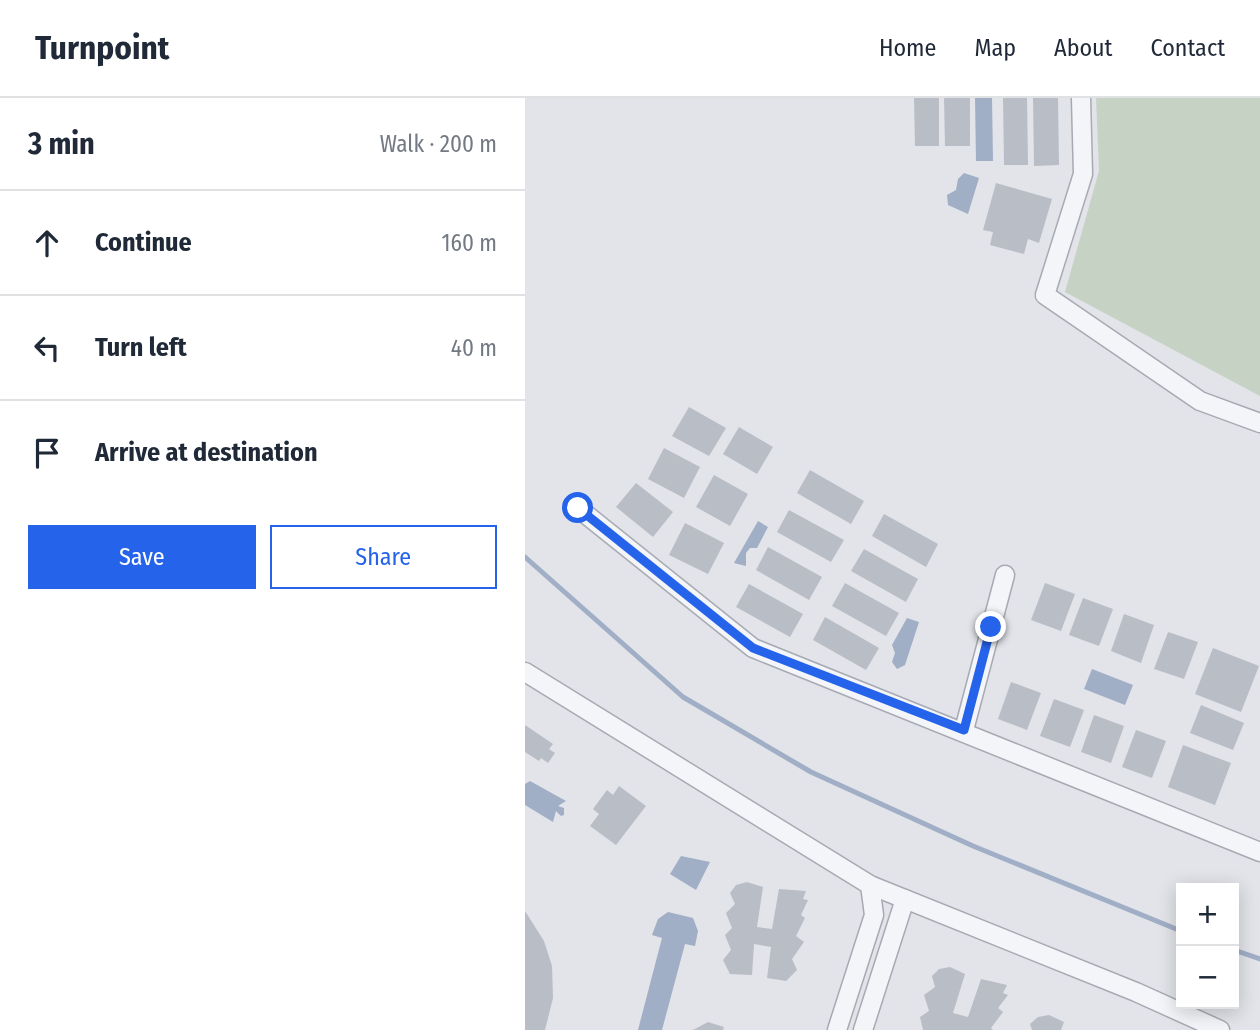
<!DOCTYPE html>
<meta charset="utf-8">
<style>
body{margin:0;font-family:"Fira Sans Condensed",sans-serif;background:#f6f6f7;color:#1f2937}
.controls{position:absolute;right:21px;bottom:21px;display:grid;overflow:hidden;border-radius:0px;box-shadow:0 4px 18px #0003}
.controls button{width:63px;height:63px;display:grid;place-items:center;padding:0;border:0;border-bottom:2px solid #e0e1e3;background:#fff;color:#1f2937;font:35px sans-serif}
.stop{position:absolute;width:21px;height:21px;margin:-16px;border:5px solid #2563eb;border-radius:50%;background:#fff}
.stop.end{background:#2563eb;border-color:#fff;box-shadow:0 2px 7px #0008}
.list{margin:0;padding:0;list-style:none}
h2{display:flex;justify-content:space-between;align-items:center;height:91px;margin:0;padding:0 28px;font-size:30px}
h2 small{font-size:23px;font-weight:400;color:#747a83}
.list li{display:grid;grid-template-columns:46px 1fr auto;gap:21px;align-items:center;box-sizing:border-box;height:105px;padding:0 28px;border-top:2px solid #e0e1e3}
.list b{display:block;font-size:26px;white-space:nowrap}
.list em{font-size:23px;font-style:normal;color:#747a83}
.actions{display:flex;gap:14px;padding:21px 28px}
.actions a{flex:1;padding:16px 0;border:2px solid #2563eb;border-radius:0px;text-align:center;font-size:24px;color:#2563eb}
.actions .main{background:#2563eb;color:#fff}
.icon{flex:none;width:38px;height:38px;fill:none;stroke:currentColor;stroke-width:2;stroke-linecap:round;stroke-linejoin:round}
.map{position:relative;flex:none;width:735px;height:932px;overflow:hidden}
header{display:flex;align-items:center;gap:42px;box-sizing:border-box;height:98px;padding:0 35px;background:#fff;border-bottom:2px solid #e0e1e3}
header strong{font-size:33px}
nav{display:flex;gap:38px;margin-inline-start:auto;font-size:24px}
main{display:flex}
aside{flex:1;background:#fff}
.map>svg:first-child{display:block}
.green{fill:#c6d2c4}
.water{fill:#a0aec6}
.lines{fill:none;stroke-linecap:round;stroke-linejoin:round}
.stream{stroke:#a0aec6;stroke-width:5}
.building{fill:#b9bdc6}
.minor-casing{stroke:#a7aab3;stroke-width:21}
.minor{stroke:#f4f5f8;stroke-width:18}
.route{stroke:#2563eb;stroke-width:9}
</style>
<header>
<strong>Turnpoint</strong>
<nav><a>Home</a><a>Map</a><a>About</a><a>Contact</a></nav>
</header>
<main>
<aside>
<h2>3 min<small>Walk · 200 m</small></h2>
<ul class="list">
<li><svg class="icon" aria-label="ahead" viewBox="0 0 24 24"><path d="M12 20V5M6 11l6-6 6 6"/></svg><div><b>Continue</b></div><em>160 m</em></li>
<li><svg class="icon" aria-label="left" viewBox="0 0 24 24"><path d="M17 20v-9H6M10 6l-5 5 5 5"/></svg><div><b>Turn left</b></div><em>40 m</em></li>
<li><svg class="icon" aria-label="arrive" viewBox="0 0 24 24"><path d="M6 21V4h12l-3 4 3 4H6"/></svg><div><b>Arrive at destination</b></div></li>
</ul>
<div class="actions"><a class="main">Save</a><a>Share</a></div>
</aside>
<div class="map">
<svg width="735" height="932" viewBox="0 0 735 932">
<rect width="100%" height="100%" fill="#e2e4e9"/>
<path class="green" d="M571 0H735V298L540 194 574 73Z"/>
<g class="water">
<path d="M450 0H467L468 63H451Z"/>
<path d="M439 75 454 80 443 116 423 107 422 97 431 92 433 81Z"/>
<path d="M233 423 243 429 232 450H225L221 455V468L209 465Z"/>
<path d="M382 520 394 524 380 567 372 571 367 564 370 555 367 547Z"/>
<path d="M567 571 608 587 600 607 559 591Z"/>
<path d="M5 683 41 703 33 708 39 710V717L36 718 31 713 28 724 0 707V686Z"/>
<path d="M156 758 185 764 171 792 145 776Z"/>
<path d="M143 814 168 820 173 833 170 848 160 846 137 932H113L137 840 127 837 133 821Z"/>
</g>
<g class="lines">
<g class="stream">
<path d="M0 459 158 599 286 674 448 748 656 833"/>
<path d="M709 852 735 861"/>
</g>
</g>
<g class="building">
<path d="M389 0H414V48H390Z"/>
<path d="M419 0H445V48H420Z"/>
<path d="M478 0H502L503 67H479Z"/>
<path d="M508 0H533L534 67 509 68Z"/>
<path d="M471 85 527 101 514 145 503 141 499 156 465 147 468 134 458 132Z"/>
<path d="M164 309 201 330 184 358 147 338Z"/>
<path d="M214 329 248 349 232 376 198 356Z"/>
<path d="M139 350 175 369 159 400 123 381Z"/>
<path d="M285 372 339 403 326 426 272 395Z"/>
<path d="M189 377 223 396 205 428 171 409Z"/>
<path d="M111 385 148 414 128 439 91 409Z"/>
<path d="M264 412 319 442 306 464 252 434Z"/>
<path d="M359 416 413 446 401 469 347 438Z"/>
<path d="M160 425 199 445 183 476 144 457Z"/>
<path d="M243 449 297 479 284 502 231 472Z"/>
<path d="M339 451 393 481 381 504 326 473Z"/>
<path d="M320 485 374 515 361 538 307 508Z"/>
<path d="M520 485 550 496 536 533 506 522Z"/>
<path d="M224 486 278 516 265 539 211 509Z"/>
<path d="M558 500 588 511 574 548 544 537Z"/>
<path d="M599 516 629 527 616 565 586 553Z"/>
<path d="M300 519 354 550 341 572 288 542Z"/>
<path d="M643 534 673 544 659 581 629 571Z"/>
<path d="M688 550 734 568 716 614 670 596Z"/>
<path d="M486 584 516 595 502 632 473 621Z"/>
<path d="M529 601 559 612 545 649 515 638Z"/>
<path d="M676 607 719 625 708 652 665 635Z"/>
<path d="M569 617 599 628 586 665 556 654Z"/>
<path d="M0 627 28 646 24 651 30 655 23 665 16 660 14 663 0 654Z"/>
<path d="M611 632 641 643 627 680 597 669Z"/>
<path d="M658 647 706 665 690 707 643 689Z"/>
<path d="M94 688 121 708 91 747 65 728 74 716 68 711 82 692 88 697Z"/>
<path d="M222 784 238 789 232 829 247 831 254 791 281 793 278 801 283 802 276 817 280 820 271 838 279 844 267 861 272 872 261 883 242 880 246 849 229 846 227 877 205 876 198 862 206 852 200 837 207 830 201 815 210 806 205 795 211 787Z"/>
<path d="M0 813 19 843 27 868 28 900 20 932H0Z"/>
<path d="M425 869 440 876 428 915 443 919 456 881 482 887 478 895 483 897 473 910 478 914 466 930 468 932H398L395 919 404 913 399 897 410 889 407 878 414 871Z"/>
<path d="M524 917 539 924 536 932H507L505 926 513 919Z"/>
<path d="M183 924 199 929 198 932H168Z"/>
</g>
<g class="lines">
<g class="minor-casing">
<g id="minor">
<path d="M556 0 558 76 520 197 675 303 735 325"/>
<path d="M53 410 228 550 735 754"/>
<path d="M0 574 345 787 611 894 695 932"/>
<path d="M439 632 480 477"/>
<path d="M312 932 349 817 345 787"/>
<path d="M338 932 380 801"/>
</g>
</g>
<use href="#minor" class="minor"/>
</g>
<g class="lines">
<path class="route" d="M53 410 228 550 439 632 466 529"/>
</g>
</svg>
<div class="controls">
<button>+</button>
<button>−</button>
</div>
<div class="stop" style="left:53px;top:410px"></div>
<div class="stop end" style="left:466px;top:529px"></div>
</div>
</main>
